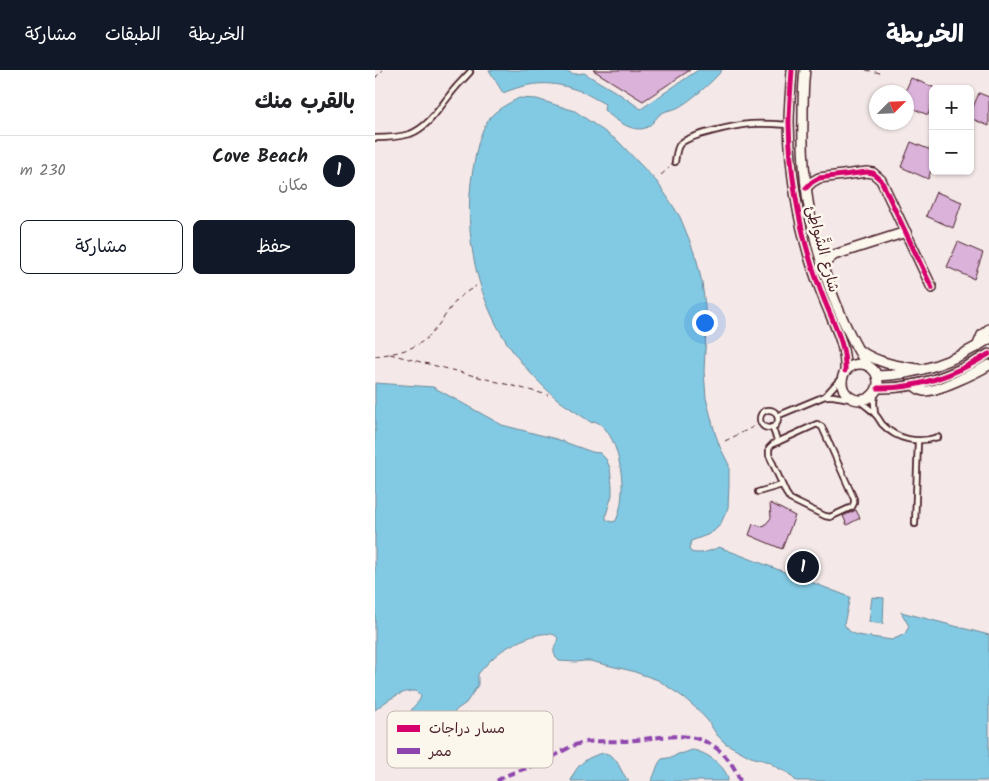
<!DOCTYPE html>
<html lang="ar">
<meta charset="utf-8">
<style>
body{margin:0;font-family:Kalam,"Playpen Sans Arabic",sans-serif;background:#f2f2f2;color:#202124;direction:rtl}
.controls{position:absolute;right:15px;top:15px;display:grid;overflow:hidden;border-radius:8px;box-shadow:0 1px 4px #0004}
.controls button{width:45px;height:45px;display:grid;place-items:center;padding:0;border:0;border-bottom:1px solid #e0e0e0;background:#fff;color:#202124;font:25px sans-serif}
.compass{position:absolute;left:494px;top:15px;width:45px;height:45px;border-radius:50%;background:#fff;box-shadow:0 1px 4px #0004;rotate:66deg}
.you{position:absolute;left:329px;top:252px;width:18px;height:18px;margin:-12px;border:4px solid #fff;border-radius:50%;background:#1a73e8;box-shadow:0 0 0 8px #1a73e833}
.badge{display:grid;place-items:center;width:32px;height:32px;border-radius:50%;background:#111827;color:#fff;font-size:16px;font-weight:700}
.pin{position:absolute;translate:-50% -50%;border:2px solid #fff;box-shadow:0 1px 5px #0006}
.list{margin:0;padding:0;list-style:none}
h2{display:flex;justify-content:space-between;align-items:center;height:65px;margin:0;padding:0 20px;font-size:21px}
h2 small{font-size:16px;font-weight:400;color:#757577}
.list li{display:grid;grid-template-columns:32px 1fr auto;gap:15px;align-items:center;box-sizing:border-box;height:70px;padding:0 20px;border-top:1px solid #e0e0e0}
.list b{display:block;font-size:19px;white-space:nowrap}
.list p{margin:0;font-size:16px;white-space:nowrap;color:#757577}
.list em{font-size:16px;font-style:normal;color:#757577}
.actions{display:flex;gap:10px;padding:15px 20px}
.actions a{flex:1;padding:11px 0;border:1px solid #111827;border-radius:8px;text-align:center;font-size:18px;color:#111827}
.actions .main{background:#111827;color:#fff}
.map{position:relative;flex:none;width:614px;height:711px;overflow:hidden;direction:ltr}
header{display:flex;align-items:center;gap:30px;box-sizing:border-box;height:70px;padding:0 25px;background:#111827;color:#fff}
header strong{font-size:24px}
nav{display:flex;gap:28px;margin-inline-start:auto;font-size:18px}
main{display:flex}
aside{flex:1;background:#fff}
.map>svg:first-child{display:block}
.water{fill:#82cae3;stroke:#6c8699}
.building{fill:#dab2da;stroke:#4a1f2b}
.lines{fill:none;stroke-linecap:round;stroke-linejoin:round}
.service-casing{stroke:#4a1f2b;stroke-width:8}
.minor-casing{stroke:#4a1f2b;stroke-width:12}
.path{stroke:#4a1f2b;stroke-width:1;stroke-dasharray:5 4;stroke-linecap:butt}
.service{stroke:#fbf7ec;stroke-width:4.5}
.minor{stroke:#fbf7ec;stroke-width:9}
.quiet{stroke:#8e44ad;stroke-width:4;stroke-dasharray:8 4;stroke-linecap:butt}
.cycleway-casing{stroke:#fbf7ec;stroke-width:8}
.cycleway{stroke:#d6006c;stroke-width:5}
.labels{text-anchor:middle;stroke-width:5;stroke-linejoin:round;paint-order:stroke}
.street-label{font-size:15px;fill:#4a1f2b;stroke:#fbf7ec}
.key{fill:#fbf7ec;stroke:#c6b6b2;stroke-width:1}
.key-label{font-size:14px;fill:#4a1f2b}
</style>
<header>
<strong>الخريطة</strong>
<nav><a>الخريطة</a><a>الطبقات</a><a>مشاركة</a></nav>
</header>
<main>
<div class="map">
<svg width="614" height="711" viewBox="0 0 614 711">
<rect width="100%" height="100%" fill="#f4e9e8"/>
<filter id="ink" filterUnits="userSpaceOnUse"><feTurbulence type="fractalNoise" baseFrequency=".02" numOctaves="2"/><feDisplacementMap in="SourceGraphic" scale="10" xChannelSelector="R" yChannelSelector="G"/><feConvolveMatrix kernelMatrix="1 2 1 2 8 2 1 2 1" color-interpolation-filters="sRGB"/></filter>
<g filter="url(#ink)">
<g class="water">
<path d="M114 0H189L199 4 209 3 246 25 266 39 323 0H347C340 10 313 33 302 38 298 40 292 40 287 43 280 47 277 58 266 59 253 60 238 48 229 40L230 34C220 29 210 22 199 19 173 10 152 13 128 23Z"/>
<path d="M144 28 162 29 200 41 243 71 282 112 293 128 305 147 314 169 322 191 327 213 330 236 331 261 329 301 331 328 340 363 345 377 354 395V414L353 438 345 455 339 461 332 465 316 471 314 479 316 482C326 485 335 481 344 477L475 527 469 554 474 561 482 565 517 570 530 564 534 556 526 542 614 565V711H421L413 703 399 696 395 692 376 687 350 673 342 665 333 651 322 639 308 627 283 610 257 601 215 591H209L201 592 184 591C175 581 180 579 183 568 174 555 136 574 125 582 117 588 110 596 103 604V615L91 633 81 640 73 653 65 660 47 686C41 688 32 691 26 688 23 681 25 673 30 668 31 658 33 648 37 639 40 634 45 632 46 626L41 621C26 620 11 631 0 640V313L58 317 127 355 181 369 217 382 225 383 231 389 235 398 237 416V425L231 445V449L236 452 241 451C245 441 247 431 247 420 248 401 240 357 219 351L217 353C207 346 196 339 186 332 166 316 148 296 134 276 98 222 86 152 100 89 102 76 106 61 113 50 121 39 133 34 144 28Z"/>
<path d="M497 527 509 528 508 554 494 552Z"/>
<path d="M317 680C330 681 353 697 353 711H276C281 704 281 695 287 689L298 687 303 684 309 683Z"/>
<path d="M230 683C244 686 244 702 254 711H196C200 695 214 685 230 683Z"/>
</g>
<g class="building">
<path d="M218 0H315L268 31Z"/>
<path d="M536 8 558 17V30L553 45 532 36V22H530Z"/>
<path d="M604 23 614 27V56L595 48V44Z"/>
<path d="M536 72 558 81V95L553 109 526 97Z"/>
<path d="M561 122 587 132 578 158 551 146Z"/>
<path d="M583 172 608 183 599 209 572 197Z"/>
<path d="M395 433 420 446 407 479 374 465 378 454 388 457 396 448Z"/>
<path d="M481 440 485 448 472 455 468 446Z"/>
</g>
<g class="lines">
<g class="service-casing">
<g id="service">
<path d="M0 68C11 68 24 67 35 64 53 57 63 40 74 26 80 17 88 10 95 2"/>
<path d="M300 92C301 87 301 79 305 74 313 65 362 55 376 54 388 53 401 54 414 55"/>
<path d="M500 323 499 333 500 344"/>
<path d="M450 326H458L476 329"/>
<path d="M485 331C490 336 496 339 500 344 503 347 505 351 507 354 522 370 543 374 563 367"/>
<circle cx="394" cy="349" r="9"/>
<path d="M402 346 450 326 468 306"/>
<path d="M442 354 447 357 479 429V433L477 437 455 447 450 446 421 432 415 429 411 423 394 385V378L398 374Z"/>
<path d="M397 357 403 372"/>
<path d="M383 422 407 415"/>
<path d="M540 454 543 371"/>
</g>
</g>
<g class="minor-casing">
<g id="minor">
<path d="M417 0C416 18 414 36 414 53 415 101 423 151 437 196 442 211 447 225 453 239 462 260 471 278 470 301"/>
<path d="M430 0C428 15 428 30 428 46 426 117 439 187 469 252 476 267 483 282 493 296"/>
<path d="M431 118 437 112 444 108 492 102 498 103 506 110 557 218"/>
<path d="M448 197 453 190 459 185 531 162"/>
<path d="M602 277 607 265 614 259"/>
<path d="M485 281C504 293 521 296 543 299"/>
<circle cx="485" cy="312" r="18"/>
<path d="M502 306C542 305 580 291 614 269"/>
<path d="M539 315C542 318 544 320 549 321 562 322 602 302 614 295"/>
<path d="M503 318C542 319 581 304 614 284"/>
</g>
</g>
<g class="path">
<path d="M491 0 506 3"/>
<path d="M0 8 8 0"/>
<path d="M286 105 295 97"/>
<path d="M15 284 173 325"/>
<path d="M0 286C16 284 35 281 48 271 62 261 70 243 82 230 87 224 95 220 101 216"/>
<path d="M350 371 386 353"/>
</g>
<use href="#service" class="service"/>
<use href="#minor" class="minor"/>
<path class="quiet" d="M122 711C136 701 153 699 168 692 181 686 192 677 206 673 219 670 234 672 247 671 275 670 305 660 331 672 347 679 359 694 365 711"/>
<g class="cycleway-casing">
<g id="cycleway">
<path d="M417 0C416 18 414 36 414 53 415 101 423 151 437 196 442 211 447 225 453 239 462 260 471 278 470 301"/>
<path d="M431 118 437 112 444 108 492 102 498 103 506 110 557 218"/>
<path d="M503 318C542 319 581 304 614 284"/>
</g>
</g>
<use href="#cycleway" class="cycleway"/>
</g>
</g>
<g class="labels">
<g class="street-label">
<text transform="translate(448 179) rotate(75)" y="5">شارع الشَّواطِئ</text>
</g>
</g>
<rect x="12" y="641" width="166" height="57" rx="8" class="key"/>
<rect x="22" y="655" width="23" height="7" fill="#d6006c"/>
<rect x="22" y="678" width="23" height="6" fill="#8e44ad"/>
<g class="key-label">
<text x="54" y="663">مسار دراجات</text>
<text x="54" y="686">ممر</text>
</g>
</svg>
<div class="controls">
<button>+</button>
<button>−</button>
</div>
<svg class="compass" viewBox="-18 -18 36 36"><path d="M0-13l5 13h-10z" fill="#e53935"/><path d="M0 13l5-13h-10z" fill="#757577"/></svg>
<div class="you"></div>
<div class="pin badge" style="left:428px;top:497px">1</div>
</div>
<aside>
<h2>بالقرب منك<small></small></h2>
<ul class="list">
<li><span class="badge">1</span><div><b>Cove Beach</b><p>مكان</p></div><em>230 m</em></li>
</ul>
<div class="actions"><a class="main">حفظ</a><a>مشاركة</a></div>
</aside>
</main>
